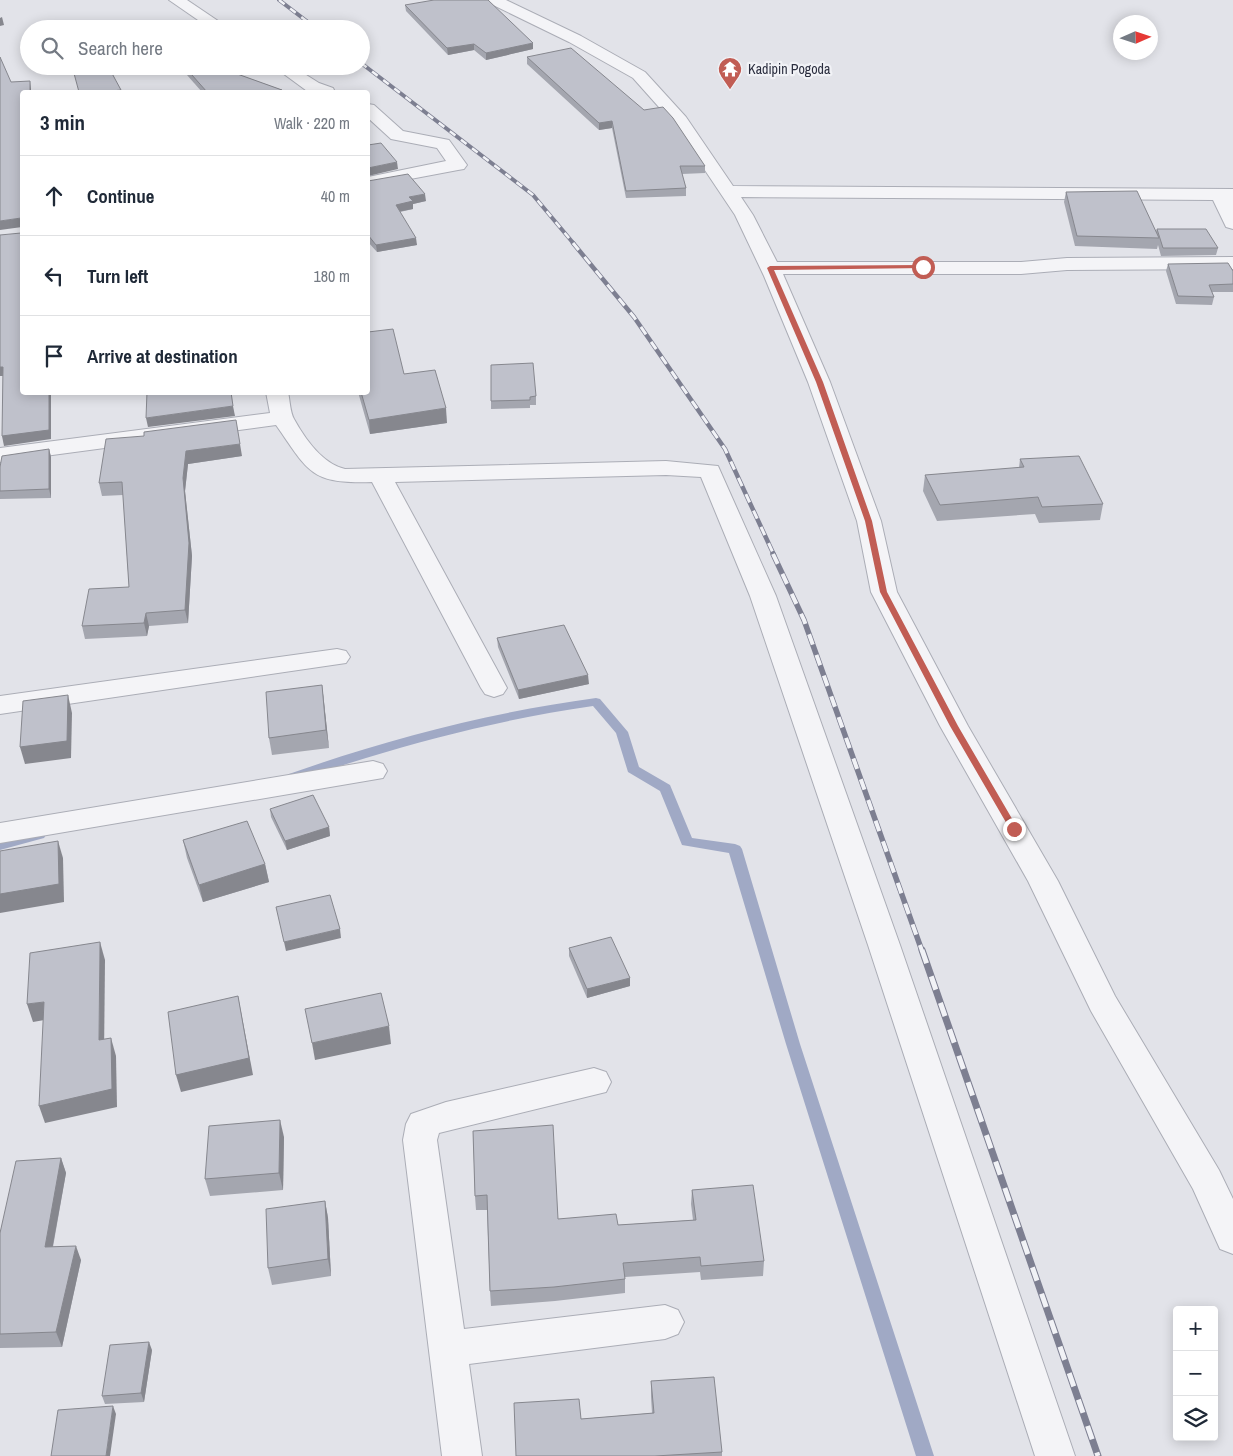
<!DOCTYPE html>
<meta charset="utf-8">
<style>
body{margin:0;font-family:"Archivo Narrow",sans-serif;background:#f6f6f7;color:#1f2937}
.controls{position:absolute;right:15px;bottom:15px;display:grid;overflow:hidden;border-radius:5px;box-shadow:0 2px 12px #0003}
.controls button{width:45px;height:45px;display:grid;place-items:center;padding:0;border:0;border-bottom:1px solid #e0e1e3;background:#fff;color:#1f2937;font:25px sans-serif}
.compass{position:absolute;left:1113px;top:15px;width:45px;height:45px;border-radius:50%;background:#fff;box-shadow:0 2px 12px #0003;rotate:87deg}
.stop{position:absolute;width:15px;height:15px;margin:-11px;border:4px solid #c15d54;border-radius:50%;background:#fff}
.stop.end{background:#c15d54;border-color:#fff;box-shadow:0 1px 5px #0008}
.list{margin:0;padding:0;list-style:none}
h2{display:flex;justify-content:space-between;align-items:center;height:65px;margin:0;padding:0 20px;font-size:21px}
h2 small{font-size:16px;font-weight:400;color:#747a83}
.list li{display:grid;grid-template-columns:32px 1fr auto;gap:15px;align-items:center;box-sizing:border-box;height:80px;padding:0 20px;border-top:1px solid #e0e1e3}
.list b{display:block;font-size:19px;white-space:nowrap}
.list em{font-size:16px;font-style:normal;color:#747a83}
.icon{flex:none;width:28px;height:28px;fill:none;stroke:currentColor;stroke-width:2;stroke-linecap:round;stroke-linejoin:round}
.map{position:relative;flex:none;width:1233px;height:1456px;overflow:hidden}
.search{position:absolute;background:#fff;box-shadow:0 2px 12px #0003;left:20px;top:20px;width:350px;height:55px;display:flex;align-items:center;gap:12px;box-sizing:border-box;padding:0 18px;border-radius:28px;color:#747a83;font-size:19px}
.panel{position:absolute;background:#fff;box-shadow:0 2px 12px #0003;left:20px;top:90px;width:350px;height:305px;border-radius:5px}
.map>svg:first-child{display:block}
.lines{fill:none;stroke-linecap:round;stroke-linejoin:round}
.stream{fill:#a0a9c5;fill-rule:evenodd}
.street-casing{stroke:#abadb6;stroke-width:2}
.street{fill:#f4f4f7;fill-rule:evenodd}
.rail-far3-casing{stroke:#7d7f91;stroke-width:4}
.rail-far2-casing{stroke:#7d7f91;stroke-width:4.5}
.rail-far1-casing{stroke:#7d7f91;stroke-width:5.5}
.rail-casing{stroke:#7d7f91;stroke-width:7}
.rail-far3{stroke:#f1f2f6;stroke-width:2.5;stroke-dasharray:7;stroke-linecap:butt}
.rail-far2{stroke:#f1f2f6;stroke-width:3;stroke-dasharray:9;stroke-linecap:butt}
.rail-far1{stroke:#f1f2f6;stroke-width:4;stroke-dasharray:11;stroke-linecap:butt}
.rail{stroke:#f1f2f6;stroke-width:5;stroke-dasharray:14;stroke-linecap:butt}
.wall{fill:#a4a6af}
.shaded-wall{fill:#86878e}
.building{fill:#bfc1cb;stroke:#86878e}
.route{fill:#c15d54}
.labels{text-anchor:middle;stroke-width:4.5;stroke-linejoin:round;paint-order:stroke}
.far-poi-label{font-size:14px;fill:#2b2e3f;stroke:#f1f2f6;text-anchor:start}
</style>
<div class="map">
<svg width="1233" height="1456" viewBox="0 0 1233 1456">
<rect width="100%" height="100%" fill="#e2e3e9"/>
<g class="lines">
<g class="stream">
<path d="M596 698 600 699 628 732 639 767 670 785 692 838 735 844 740 846 742 849 800 1044 934 1456H916L786 1044 729 853 682 845 660 791 628 772 616 733 593 706C517 717 440 735 366 758 342 765 318 774 294 781L289 780 288 777 289 774C388 739 492 712 596 698Z"/>
<path d="M39 830 44 832 46 835 44 838 0 850V840Z"/>
</g>
<g class="street-casing">
<g id="street">
<path d="M169 0H187L230 29H211Z"/>
<path d="M486 0H506L581 36 645 72 686 117 733 186 1233 189V229L1226 227 1213 200 741 197 753 215 777 262H1021L1067 258 1233 257V269L1067 270 1021 274H783L830 382 881 521 897 592 968 726 1058 881 1115 996 1219 1170 1233 1199V1254L1220 1249 1193 1189 1091 1011 1028 881 940 726 871 592 857 521 808 382 764 276 735 215 674 124 633 78 569 42 489 3Z"/>
<path d="M273 66H292L319 83 333 88 335 92H313L307 91Z"/>
<path d="M368 104 374 105 403 131 449 140 467 165 464 169 458 170 368 187V177L446 161 437 148 391 139 368 118Z"/>
<path d="M266 392H288C290 401 290 412 294 419 305 439 323 464 345 469L666 461 718 466 776 596 900 945 1075 1456H1035L868 945 750 596 701 477 666 475 395 482 507 688 503 694 494 697 485 694 481 688 372 482C310 484 309 472 276 425L0 462V448L270 413Z"/>
<path d="M337 649 346 651 350 657 346 663 0 714V696Z"/>
<path d="M373 761 383 764 387 771 383 778 0 843V823Z"/>
<path d="M594 1068 606 1072 611 1082 606 1092 439 1133 437 1140 464 1329 665 1305 678 1310 684 1322 678 1334 665 1339 469 1364 482 1456H442L403 1140 406 1124 411 1114 446 1102Z"/>
</g>
</g>
<use href="#street" class="street"/>
<g class="rail-far3-casing">
<g id="rail-far3">
<path d="M279 0 317 29"/>
<path d="M361 63 533 195 574 244"/>
</g>
</g>
<g class="rail-far2-casing">
<path id="rail-far2" d="M573 243 634 317 725 449 774 555"/>
</g>
<g class="rail-far1-casing">
<path id="rail-far1" d="M773 554 804 620 922 951"/>
</g>
<g class="rail-casing">
<path id="rail" d="M922 950 1098 1456"/>
</g>
<use href="#rail-far3" class="rail-far3"/>
<use href="#rail-far2" class="rail-far2"/>
<use href="#rail-far1" class="rail-far1"/>
<use href="#rail" class="rail"/>
</g>
<g class="wall">
<path d="M405 5 533 49 486 60 474 50 448 55 406 11Z"/>
<path d="M527 57 705 166V173L682 174 686 188V196L626 198 612 128 599 130 527 64Z"/>
<path d="M179 66H215L282 90V92H202Z"/>
<path d="M368 181 426 201 413 204V209L400 212 417 245 377 252 368 242Z"/>
<path d="M1066 192 1156 231 1157 229 1218 248 1216 255 1161 256 1158 245 1157 249 1075 246 1064 202Z"/>
<path d="M1168 264 1233 271V292H1212L1214 297 1212 305 1176 304 1166 271Z"/>
<path d="M491 365 536 396V405H530V408L491 409Z"/>
<path d="M404 374 447 423 370 434 358 392H368Z"/>
<path d="M144 436 242 456 188 464 185 491 192 556 188 623 149 626 147 636 85 639 82 626 129 587 123 495 102 496 99 483Z"/>
<path d="M49 449 51 457V498L0 499V467Z"/>
<path d="M1020 459 1103 504 1100 520 1039 523 1035 514 937 521 923 491 925 475 1019 468Z"/>
<path d="M497 638 589 684 519 699 498 647Z"/>
<path d="M322 685 329 748 272 755 269 738Z"/>
<path d="M270 809 329 827 330 836 287 850 271 817Z"/>
<path d="M183 840 265 864 269 882 203 902 187 858Z"/>
<path d="M569 948 630 978V986L587 998 569 956Z"/>
<path d="M473 1131 558 1219 618 1225 693 1220 691 1204 692 1190 764 1261 763 1276 701 1280 700 1272 625 1277V1293L555 1301 491 1306 490 1291 487 1210H476L475 1196Z"/>
<path d="M284 1137 283 1190 210 1196 205 1179Z"/>
<path d="M61 1158 66 1173 53 1247 81 1260 62 1347 0 1348V1233Z"/>
<path d="M325 1201 328 1218 331 1276 272 1285 268 1268Z"/>
<path d="M152 1350 144 1402 105 1404 102 1396Z"/>
<path d="M651 1381 722 1452V1456H516L581 1419 652 1413 651 1397Z"/>
</g>
<g class="shaded-wall">
<path d="M2 17 4 25 0 26V18Z"/>
<path d="M533 43V49L486 60V53Z"/>
<path d="M474 44V50L448 55 447 48Z"/>
<path d="M30 81 31 89V92H30Z"/>
<path d="M121 90V92H103Z"/>
<path d="M282 90V92H271Z"/>
<path d="M612 121V128L599 130V123Z"/>
<path d="M397 162 398 169 368 176V168Z"/>
<path d="M425 194 426 201 413 204V209L397 212 396 205 409 197Z"/>
<path d="M21 218 22 227 0 230V221Z"/>
<path d="M416 238 417 245 377 252 376 245Z"/>
<path d="M0 367H3L5 376H0Z"/>
<path d="M49 392H51V439L4 446 2 436Z"/>
<path d="M233 406 235 416 148 427 146 418Z"/>
<path d="M446 408 447 423 370 434 369 420Z"/>
<path d="M240 444 242 456 188 464 185 491 192 556 188 623 185 610 183 478 186 451Z"/>
<path d="M49 449 51 457V498L49 489Z"/>
<path d="M146 613 149 626 147 636 144 623Z"/>
<path d="M588 675 589 684 519 699 518 690Z"/>
<path d="M322 685 324 702 329 748 326 730Z"/>
<path d="M68 695 72 713 71 758 25 764 20 747Z"/>
<path d="M329 827 330 836 287 850 285 841Z"/>
<path d="M58 841 63 858 64 902 0 913V894Z"/>
<path d="M265 864 269 882 203 902 199 885Z"/>
<path d="M340 929 341 938 286 951 284 942Z"/>
<path d="M100 942 105 960 104 1058 99 1040Z"/>
<path d="M630 978V986L587 998V989Z"/>
<path d="M238 996 253 1075 181 1092 176 1075Z"/>
<path d="M44 1002 50 1019 33 1022 27 1004Z"/>
<path d="M389 1026 391 1044 315 1060 312 1043Z"/>
<path d="M111 1038 116 1056 117 1107 45 1123 39 1106Z"/>
<path d="M280 1120 284 1137 283 1190 279 1173Z"/>
<path d="M61 1158 66 1173 50 1261 45 1247Z"/>
<path d="M325 1201 328 1218 331 1276 328 1259Z"/>
<path d="M76 1246 81 1260 62 1347 56 1332Z"/>
<path d="M149 1342 152 1350 144 1402 141 1393Z"/>
<path d="M113 1406 116 1414 110 1456H106Z"/>
</g>
<g class="building">
<path d="M434 0H488L533 43 486 53 474 44 447 48 405 5Z"/>
<path d="M571 48 644 110 663 107 673 118 705 166H680L686 188 626 191 612 121 599 123 527 57Z"/>
<path d="M0 57 11 82 30 81V92H22V392H49V430L2 436 3 367H0V235L21 233V218L0 221Z"/>
<path d="M72 66H108L121 90 103 92H79Z"/>
<path d="M184 66H215L282 90 271 92H207Z"/>
<path d="M381 143 397 162 368 168V145Z"/>
<path d="M408 174 425 194 409 197 413 201 396 205 416 238 376 245 368 235V181Z"/>
<path d="M1137 191 1159 238 1077 236 1066 192Z"/>
<path d="M1157 229H1206L1218 248H1163Z"/>
<path d="M1228 263 1233 271V284L1209 285 1214 297 1178 296 1168 264Z"/>
<path d="M393 329 404 374 435 370 446 408 369 420 361 392H368V332Z"/>
<path d="M533 363 536 396 530 397V400L491 401V365Z"/>
<path d="M147 392H231L233 406 146 418Z"/>
<path d="M236 420 240 444 186 451 183 478 189 543 185 610 146 613 144 623 82 626 89 589 129 587 122 482 99 483 106 439 144 436V432Z"/>
<path d="M49 449V489L0 491V467L2 456Z"/>
<path d="M1079 456 1103 504 1042 507 1038 497 940 505 925 475 1024 467 1020 459Z"/>
<path d="M564 625 588 675 518 690 497 638Z"/>
<path d="M322 685 326 730 269 738 266 692Z"/>
<path d="M68 695 67 741 20 747 23 701Z"/>
<path d="M313 795 329 827 285 841 270 809Z"/>
<path d="M247 821 265 864 199 885 183 840Z"/>
<path d="M58 841 59 884 0 894V851Z"/>
<path d="M330 895 340 929 284 942 276 907Z"/>
<path d="M611 937 630 978 587 989 569 948Z"/>
<path d="M100 942 99 1040 111 1038 112 1089 39 1106 44 1002 27 1004 30 953Z"/>
<path d="M381 993 389 1026 312 1043 305 1009Z"/>
<path d="M238 996 249 1058 176 1075 168 1012Z"/>
<path d="M280 1120 279 1173 205 1179 209 1126Z"/>
<path d="M553 1125 558 1219 616 1214 618 1225 696 1220 692 1190 753 1185 764 1261 701 1266 700 1257 623 1263 625 1279 554 1287 490 1291 487 1195 475 1196 473 1131Z"/>
<path d="M61 1158 45 1247 76 1246 56 1332 0 1334V1233L16 1161Z"/>
<path d="M325 1201 328 1259 268 1268 266 1209Z"/>
<path d="M149 1342 141 1393 102 1396 110 1345Z"/>
<path d="M714 1377 722 1452 655 1456H516L514 1403 579 1399 581 1419 654 1413 651 1381Z"/>
<path d="M113 1406 106 1456H51L58 1410Z"/>
</g>
<path class="route" d="M923 265 925 268 774 270 823 382 872 521 887 592 958 726 1018 829 1014 832 1011 831 950 726 880 592 865 521 816 382 767 268 770 266Z"/>
<defs>
<g id="temple-pin" transform="scale(1.25)"><path d="M0 17L-7.5 6A9.5 9.5 0 1 1 7.5 6Z" fill="#c15d54" stroke="#f1f2f6"/><path d="M0-6L5-2H3V0L6.5 2.5H4V6H1.5V3h-3V6H-4V2.5H-6.5L-3 0V-2H-5Z" fill="#fff"/></g>
</defs>
<g fill-rule="evenodd">
<use href="#temple-pin" x="730" y="69"/>
</g>
<g class="labels">
<g class="far-poi-label">
<text x="748" y="74">Kadipin Pogoda</text>
</g>
</g>
</svg>
<div class="controls">
<button>+</button>
<button>−</button>
<button><svg class="icon" aria-label="layers" viewBox="0 0 24 24"><path d="M12 4l9 5-9 5-9-5zM3 14l9 5 9-5"/></svg></button>
</div>
<svg class="compass" viewBox="-18 -18 36 36"><path d="M0-13l5 13h-10z" fill="#e53935"/><path d="M0 13l5-13h-10z" fill="#747a83"/></svg>
<div class="stop" style="left:923px;top:267px"></div>
<div class="stop end" style="left:1014px;top:829px"></div>
<div class="search"><svg class="icon" aria-label="search" viewBox="0 0 24 24"><circle cx="10" cy="10" r="6"/><path d="M15 15l6 6"/></svg>Search here</div>
<section class="panel">
<h2>3 min<small>Walk · 220 m</small></h2>
<ul class="list">
<li><svg class="icon" aria-label="ahead" viewBox="0 0 24 24"><path d="M12 20V5M6 11l6-6 6 6"/></svg><div><b>Continue</b></div><em>40 m</em></li>
<li><svg class="icon" aria-label="left" viewBox="0 0 24 24"><path d="M17 20v-9H6M10 6l-5 5 5 5"/></svg><div><b>Turn left</b></div><em>180 m</em></li>
<li><svg class="icon" aria-label="arrive" viewBox="0 0 24 24"><path d="M6 21V4h12l-3 4 3 4H6"/></svg><div><b>Arrive at destination</b></div></li>
</ul>
</section>
</div>
